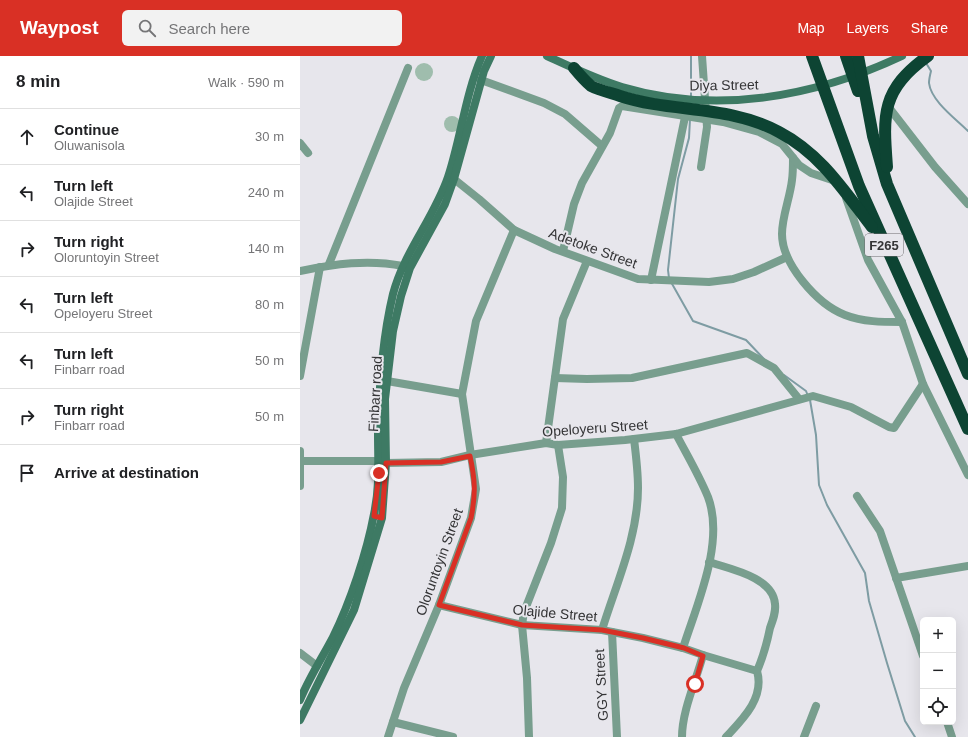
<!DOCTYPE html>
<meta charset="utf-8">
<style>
body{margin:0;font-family:Helvetica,sans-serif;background:#f2f2f2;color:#202124}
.controls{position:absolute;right:12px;bottom:12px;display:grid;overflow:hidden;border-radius:6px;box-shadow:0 4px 16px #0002}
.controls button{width:36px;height:36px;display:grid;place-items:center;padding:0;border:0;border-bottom:1px solid #e0e0e0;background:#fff;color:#202124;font:20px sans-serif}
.stop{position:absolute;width:12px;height:12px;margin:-9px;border:3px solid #d93025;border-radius:50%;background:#fff}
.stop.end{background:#d93025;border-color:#fff;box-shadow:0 1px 4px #0008}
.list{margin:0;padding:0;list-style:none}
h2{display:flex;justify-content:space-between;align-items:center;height:52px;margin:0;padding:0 16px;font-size:17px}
h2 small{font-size:13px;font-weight:400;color:#757577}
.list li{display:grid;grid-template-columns:26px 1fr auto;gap:12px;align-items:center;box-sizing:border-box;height:56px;padding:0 16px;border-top:1px solid #e0e0e0}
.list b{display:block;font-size:15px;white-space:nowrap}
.list p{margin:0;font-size:13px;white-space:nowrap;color:#757577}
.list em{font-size:13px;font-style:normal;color:#757577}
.icon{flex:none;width:22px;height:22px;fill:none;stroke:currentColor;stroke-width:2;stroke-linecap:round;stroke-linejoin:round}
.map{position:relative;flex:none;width:668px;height:681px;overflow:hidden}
header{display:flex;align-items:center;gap:24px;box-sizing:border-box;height:56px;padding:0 20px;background:#d93025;color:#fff}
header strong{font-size:19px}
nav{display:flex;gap:22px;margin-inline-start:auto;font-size:14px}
.search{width:280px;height:36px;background:#f2f2f2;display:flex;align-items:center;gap:10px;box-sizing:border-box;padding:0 14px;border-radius:6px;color:#757577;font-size:15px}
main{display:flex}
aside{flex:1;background:#fff}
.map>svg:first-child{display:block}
.green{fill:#9fbdad}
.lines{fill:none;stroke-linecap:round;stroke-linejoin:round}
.stream{stroke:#7e9ca3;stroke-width:2}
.minor{stroke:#789e8e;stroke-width:8}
.secondary{stroke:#3e7a64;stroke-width:8}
.motorway{stroke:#0d4433;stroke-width:12}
.route{stroke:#d93025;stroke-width:5}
.labels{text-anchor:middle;stroke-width:4;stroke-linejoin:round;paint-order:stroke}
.shield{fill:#e7e6ec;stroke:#6a696d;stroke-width:1}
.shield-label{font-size:13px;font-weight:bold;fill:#343436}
.street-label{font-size:14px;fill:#343436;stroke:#e7e6ec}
</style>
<header>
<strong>Waypost</strong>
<div class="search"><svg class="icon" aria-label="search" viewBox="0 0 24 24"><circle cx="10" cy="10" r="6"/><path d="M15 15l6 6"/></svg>Search here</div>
<nav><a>Map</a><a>Layers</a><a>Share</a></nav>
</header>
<main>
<aside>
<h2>8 min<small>Walk · 590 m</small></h2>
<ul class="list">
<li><svg class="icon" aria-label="ahead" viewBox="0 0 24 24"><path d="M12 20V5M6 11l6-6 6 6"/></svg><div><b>Continue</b><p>Oluwanisola</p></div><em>30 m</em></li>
<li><svg class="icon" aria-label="left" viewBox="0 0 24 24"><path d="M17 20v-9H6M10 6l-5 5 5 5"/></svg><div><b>Turn left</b><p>Olajide Street</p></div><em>240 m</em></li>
<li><svg class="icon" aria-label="right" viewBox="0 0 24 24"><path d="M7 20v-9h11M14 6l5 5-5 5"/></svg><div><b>Turn right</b><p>Oloruntoyin Street</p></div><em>140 m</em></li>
<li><svg class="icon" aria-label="left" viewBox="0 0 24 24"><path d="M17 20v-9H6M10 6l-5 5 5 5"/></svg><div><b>Turn left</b><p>Opeloyeru Street</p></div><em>80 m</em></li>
<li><svg class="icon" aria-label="left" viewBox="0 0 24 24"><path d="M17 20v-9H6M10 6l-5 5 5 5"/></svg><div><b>Turn left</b><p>Finbarr road</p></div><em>50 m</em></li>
<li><svg class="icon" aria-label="right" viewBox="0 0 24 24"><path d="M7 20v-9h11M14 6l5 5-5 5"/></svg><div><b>Turn right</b><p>Finbarr road</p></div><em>50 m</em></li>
<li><svg class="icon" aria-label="arrive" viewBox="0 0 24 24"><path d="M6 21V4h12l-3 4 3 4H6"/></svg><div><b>Arrive at destination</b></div></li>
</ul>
</aside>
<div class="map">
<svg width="668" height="681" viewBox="0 0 668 681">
<rect width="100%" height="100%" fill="#e7e6ec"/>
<g class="green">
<circle cx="124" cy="16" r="9"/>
<circle cx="152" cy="68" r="8"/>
</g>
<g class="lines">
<g class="stream">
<path d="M391 0V41"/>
<path d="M626 7 631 15C630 19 629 23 629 27 631 45 656 63 668 75"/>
<path d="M369 222 368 214 378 123 389 82 390 63"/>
<path d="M371 226 393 265 446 284 464 303"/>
<path d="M484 319 506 335 508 340"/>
<path d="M510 344 516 379 519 429 527 449 565 517 569 545 587 607 605 665 615 681"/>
</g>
<g class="minor">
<path d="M181 24 244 47 265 58 302 90"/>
<path d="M587 49 635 111 668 148"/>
<path d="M0 87 8 97"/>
<path d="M493 102C493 110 493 117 492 124 490 142 482 160 482 178 482 208 517 248 545 259 563 266 582 266 602 266"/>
<path d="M401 111 407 71 402 0"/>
<path d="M154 123 179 143 214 174 255 193 338 223 409 226 433 223 454 216 487 201"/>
<path d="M546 142 568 204 602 266 623 328 668 419"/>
<path d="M263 195 274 148 282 127 310 77 319 52 322 50 423 66 459 76 482 88 499 109 511 117 535 125"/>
<path d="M29 208 108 12"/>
<path d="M0 215C34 208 68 203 103 210"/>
<path d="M351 224 385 61"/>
<path d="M0 320 20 211"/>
<path d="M255 322 287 323 332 322 447 297 474 312 499 343"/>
<path d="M87 325 162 338"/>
<path d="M376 378C387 399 399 419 408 441 425 486 397 548 383 592"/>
<path d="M246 387 263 263 287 205"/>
<path d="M0 395V430"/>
<path d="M0 405H79"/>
<path d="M86 407 141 406 170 399 246 387 258 389 325 384 376 378 513 340 551 351 589 371 594 372 623 328"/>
<path d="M557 440 580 475 623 600"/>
<path d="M409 506C430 513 473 521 475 548 476 556 473 564 470 572 467 587 463 601 457 615"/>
<path d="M596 522 668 510"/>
<path d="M139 549 222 569 302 574 343 582 383 592 403 599 457 615C465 642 442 664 426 681"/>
<path d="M302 574C316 528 338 481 338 432 338 416 336 399 334 383"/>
<path d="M312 576 317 681"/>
<path d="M0 597 17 610"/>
<path d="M93 666 153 681"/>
<path d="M647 666 652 681"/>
<path d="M88 681 104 632 139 549 171 462 176 433 162 338 176 265 214 174"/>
<path d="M229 681 227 622 222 569 224 556 251 487 262 452 263 421 258 389"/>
<path d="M382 681C382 655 396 625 403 599"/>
<path d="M504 681 516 650"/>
</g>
<g class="secondary">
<path d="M247 0C271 11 296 23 322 31 416 59 515 41 602 0"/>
<path d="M0 644C9 622 22 602 33 581 50 547 67 496 74 458 80 431 78 405 78 377 79 330 82 284 93 238 104 196 134 162 148 121 161 82 165 39 182 0"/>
<path d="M0 664 54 554 82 462 86 407 85 343 93 275 101 240 110 212 145 148 154 123 184 15 191 0"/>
</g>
<g class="motorway">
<path d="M512 0 559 130 668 373"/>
<path d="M546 0 558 35"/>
<path d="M558 0 573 80 587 128 668 318"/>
<path d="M274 12C279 18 285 25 291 30 299 34 311 37 320 40 372 57 430 49 479 76 521 98 544 135 572 171"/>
<path d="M587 111C583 58 581 34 628 0"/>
</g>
</g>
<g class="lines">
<path class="route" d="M79 417 74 460 82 462 86 407 141 406 170 400C175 423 176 438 171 462L139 549 222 569 302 574 343 582 384 592 403 600 395 628"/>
</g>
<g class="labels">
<rect class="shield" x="565" y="178" width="38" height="22" rx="3"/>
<g class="shield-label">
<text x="584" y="194">F265</text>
</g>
<g class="street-label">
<text transform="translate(424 29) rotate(-1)" y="5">Diya Street</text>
<text transform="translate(293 192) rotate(20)" y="5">Adetoke Street</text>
<text transform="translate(75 338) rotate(-87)" y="5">Finbarr road</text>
<text transform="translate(295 372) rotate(-4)" y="5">Opeloyeru Street</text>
<text transform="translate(139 506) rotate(-70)" y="5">Oloruntoyin Street</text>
<text transform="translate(255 557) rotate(5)" y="5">Olajide Street</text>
<text transform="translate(301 629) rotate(-93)" y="5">GGY Street</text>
</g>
</g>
</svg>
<div class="controls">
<button>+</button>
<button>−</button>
<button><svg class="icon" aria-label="locate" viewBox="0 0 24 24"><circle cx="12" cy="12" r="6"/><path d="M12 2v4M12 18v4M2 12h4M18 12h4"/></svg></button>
</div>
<div class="stop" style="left:395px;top:628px"></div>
<div class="stop end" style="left:79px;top:417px"></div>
</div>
</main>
